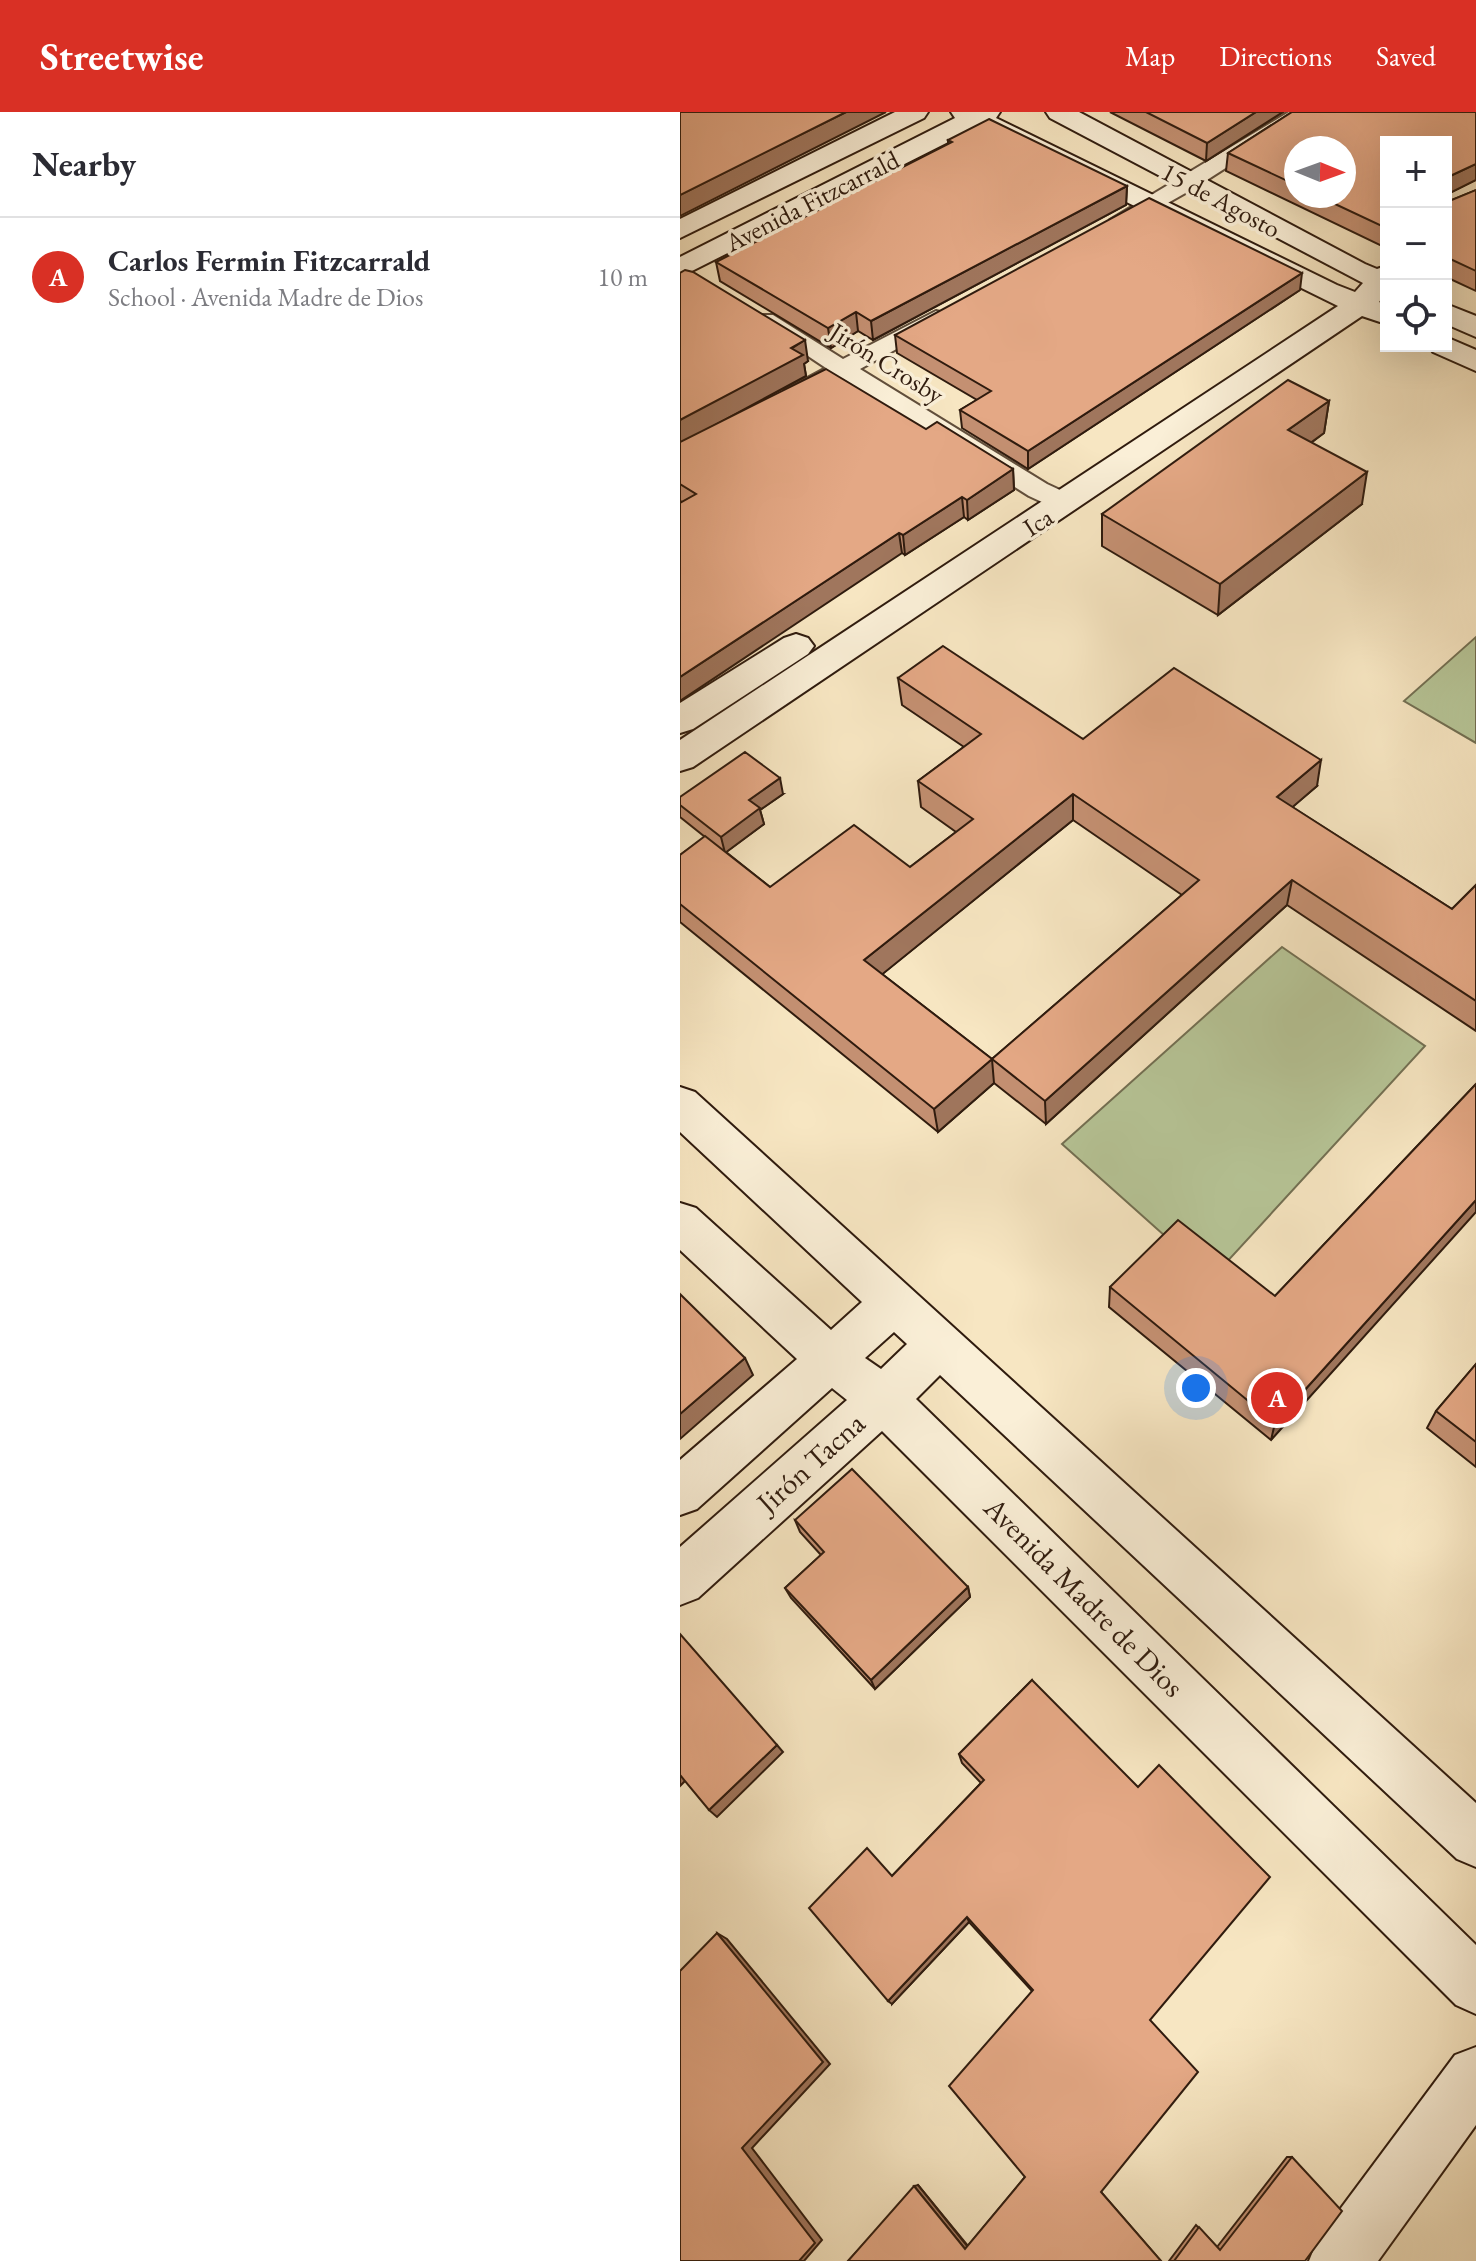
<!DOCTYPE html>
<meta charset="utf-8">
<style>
body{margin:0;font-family:"EB Garamond",serif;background:#f2f2f3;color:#2b2b33}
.controls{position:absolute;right:24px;top:24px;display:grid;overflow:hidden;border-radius:0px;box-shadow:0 8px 32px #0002}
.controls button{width:72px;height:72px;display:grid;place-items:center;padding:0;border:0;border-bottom:2px solid #e1e1e2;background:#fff;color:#2b2b33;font:40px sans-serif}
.compass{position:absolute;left:604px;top:24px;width:72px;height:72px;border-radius:50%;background:#fff;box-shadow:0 8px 32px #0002;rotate:91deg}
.you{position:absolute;left:516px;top:1276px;width:28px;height:28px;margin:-20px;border:6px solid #fff;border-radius:50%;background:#1a73e8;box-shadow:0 0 0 12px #1a73e833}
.badge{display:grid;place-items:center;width:52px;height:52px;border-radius:50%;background:#d93025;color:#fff;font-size:26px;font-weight:700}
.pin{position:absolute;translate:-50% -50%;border:4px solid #fff;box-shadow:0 2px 8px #0006}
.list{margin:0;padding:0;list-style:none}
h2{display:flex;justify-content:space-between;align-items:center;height:104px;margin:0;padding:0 32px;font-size:34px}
h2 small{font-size:26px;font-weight:400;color:#7c7c81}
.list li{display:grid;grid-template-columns:52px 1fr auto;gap:24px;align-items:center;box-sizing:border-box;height:120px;padding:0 32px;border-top:2px solid #e1e1e2}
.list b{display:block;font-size:30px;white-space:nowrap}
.list p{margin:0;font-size:26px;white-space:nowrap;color:#7c7c81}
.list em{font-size:26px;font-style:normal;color:#7c7c81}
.icon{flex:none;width:44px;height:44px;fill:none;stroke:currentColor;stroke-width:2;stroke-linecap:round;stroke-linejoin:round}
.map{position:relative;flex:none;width:796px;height:2149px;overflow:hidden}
header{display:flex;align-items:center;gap:48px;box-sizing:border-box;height:112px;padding:0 40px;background:#d93025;color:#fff}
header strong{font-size:38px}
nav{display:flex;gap:44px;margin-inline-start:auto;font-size:28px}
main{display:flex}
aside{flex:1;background:#fff}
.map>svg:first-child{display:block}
.green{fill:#b7c698;stroke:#737053;stroke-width:2}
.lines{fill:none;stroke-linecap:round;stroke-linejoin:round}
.street-casing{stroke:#614e3b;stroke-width:4}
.secondary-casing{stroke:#2f1b0e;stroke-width:4}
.street{fill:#faefd7;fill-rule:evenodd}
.secondary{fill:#faefd7;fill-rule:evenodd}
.wall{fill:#c49072;stroke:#2f1b0e;stroke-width:2;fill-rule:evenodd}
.shaded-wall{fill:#a0765d;stroke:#2f1b0e;stroke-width:2}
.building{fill:#e4a885;stroke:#2f1b0e;stroke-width:2;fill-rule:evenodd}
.labels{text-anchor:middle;stroke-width:7;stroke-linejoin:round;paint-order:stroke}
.far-street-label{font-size:26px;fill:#2f1b0e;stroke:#faefd7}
.street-label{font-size:30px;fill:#2f1b0e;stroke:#faefd7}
</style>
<header>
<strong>Streetwise</strong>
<nav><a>Map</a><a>Directions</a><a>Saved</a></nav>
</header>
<main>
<aside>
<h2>Nearby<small></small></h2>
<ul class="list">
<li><span class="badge">A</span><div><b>Carlos Fermin Fitzcarrald</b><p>School · Avenida Madre de Dios</p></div><em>10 m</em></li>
</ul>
</aside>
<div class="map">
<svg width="796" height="2149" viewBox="0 0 796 2149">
<rect width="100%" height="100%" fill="#f7e6c2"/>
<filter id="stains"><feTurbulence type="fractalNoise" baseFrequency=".0025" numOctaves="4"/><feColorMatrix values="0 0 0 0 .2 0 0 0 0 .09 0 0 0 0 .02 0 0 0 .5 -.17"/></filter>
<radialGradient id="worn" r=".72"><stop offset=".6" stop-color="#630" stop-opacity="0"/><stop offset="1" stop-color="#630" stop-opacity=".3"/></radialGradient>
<g class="green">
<path d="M796 525V631L724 589Z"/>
<path d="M602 835 745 934 532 1166 382 1032Z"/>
</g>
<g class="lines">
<g class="street-casing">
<g id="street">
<path d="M609 0H633L516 75 449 113 441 114 430 108Z"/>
<path d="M256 199 264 201 267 206 264 211 180 257 367 372 395 385 399 391 395 397H377L349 384 162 266 121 288H105L101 283 105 278 146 256 74 208 77 203H93L163 247Z"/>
</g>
</g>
<g class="secondary-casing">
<g id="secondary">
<path d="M215 0H248L244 6 0 126V107Z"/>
<path d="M271 0H320L316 6 657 173 675 180 683 171 370 6 366 0H399L685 152 697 157 706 154V181L699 190 706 193V208L700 210 682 204 13 655 0 659V628L658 194 296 16 0 165V145L275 6Z"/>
<path d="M766 192 796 204V225L766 212Z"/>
<path d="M766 225 796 238V259L753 240 749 234H766Z"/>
<path d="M116 522 128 526 134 534 128 542 13 617 0 621V591L104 526Z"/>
<path d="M0 975 15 980 796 1691V1755L777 1747 260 1263 236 1287 796 1833V1902L776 1893 202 1319 18 1486 0 1493V1435L167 1288 152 1276 17 1397 0 1403V1348L117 1247 0 1138V1091L16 1096 151 1218 182 1190 0 1020ZM214 1220 227 1232 201 1257 185 1246Z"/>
<path d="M796 1935V2013L698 2149H629L638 2127 775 1943Z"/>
</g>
</g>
<use href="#street" class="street"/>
<use href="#secondary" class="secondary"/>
</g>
<g class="wall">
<path d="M430 0H603L526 49Z"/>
<path d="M612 0H796V68L767 82V90L796 78V179L766 165V30H706V136L546 59 548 41ZM616 36H664V84H616Z"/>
<path d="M268 28 447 74 446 93 193 228 178 219 151 236 40 169 36 150 268 32Z"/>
<path d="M0 161 128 249 124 252 126 264 36 312 246 317 333 357 334 378 288 408 284 405 225 443 222 441 2 390 0 389Z"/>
<path d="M620 178 348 357 282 316 280 298 297 288 217 241 215 223Z"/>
<path d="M649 289 644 321 631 331 682 392 538 503 422 434V402Z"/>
<path d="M218 566 403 627 637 674 612 695 772 797 796 773V919L607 793 366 1012 314 971 258 1020 0 810V743L25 725 0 705V685L103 682 80 698 84 712 46 740 90 775 230 755 276 720 241 695 238 669 284 635 222 593ZM393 708 502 783 312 947 202 862Z"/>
<path d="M796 972 591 1328 429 1195 430 1175 595 1184Z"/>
<path d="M796 1252V1355L747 1316 756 1299Z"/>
<path d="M115 1408 288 1475 290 1485 195 1577 111 1486 105 1476 141 1443 120 1420Z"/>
<path d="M352 1568 470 1909 421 2080 481 2149H168L238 2073 288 2134 345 2065 352 1879 289 1810 212 1892V1764L301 1671 282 1651 279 1642Z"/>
<path d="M607 2045H612L625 2149H489L516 2113 537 2135Z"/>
</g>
<g class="shaded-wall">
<path d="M166 0H206L0 104V83Z"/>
<path d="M576 0H603L526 49 527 31Z"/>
<path d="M796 52V68L766 83 768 65Z"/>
<path d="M447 74 446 93 193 228 191 209Z"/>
<path d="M622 161 620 178 348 357V339Z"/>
<path d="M176 200 178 219 151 236 148 216Z"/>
<path d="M125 228 128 249 124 252 126 264 0 332V308Z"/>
<path d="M649 289 644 321 604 350 608 318Z"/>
<path d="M333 357 334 378 288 408 287 388Z"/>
<path d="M687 360 682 392 538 503 540 472Z"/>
<path d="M282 385 284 405 225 443 223 423Z"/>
<path d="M219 421 222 441 0 589V565Z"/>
<path d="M641 648 637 674 594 711 597 685Z"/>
<path d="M100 666 103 682 80 698 84 712 45 741 41 725 69 688Z"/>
<path d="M393 682V708L189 873 184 848Z"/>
<path d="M612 768 607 793 366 1012 365 989Z"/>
<path d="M312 947 314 971 258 1020 254 997Z"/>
<path d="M796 1088V1100L591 1328 595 1311Z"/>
<path d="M65 1246 73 1263 0 1327V1302Z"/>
<path d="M288 1475 290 1485 195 1577 191 1568Z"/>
<path d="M97 1633 103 1640 37 1705 29 1698Z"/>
<path d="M0 1663 6 1668 0 1674Z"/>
<path d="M287 1805 289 1810 212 1892 208 1889Z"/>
<path d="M37 1821 47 1827 150 1952 72 2036 142 2128 124 2149H119L62 2036Z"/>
<path d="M238 2073 288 2135 285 2137 234 2074Z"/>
</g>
<g class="building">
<path d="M0 0H166L0 83Z"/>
<path d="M466 0H576L527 31Z"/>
<path d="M612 0H796V52L768 65 767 90 796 78V159L766 145V30H706V116L638 84H664V36H616V73L548 41Z"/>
<path d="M309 7 447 74 191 209 176 200 148 216 36 150 272 30 268 28Z"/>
<path d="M469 86 622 161 348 339 280 298 311 279 215 223Z"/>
<path d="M5 158 13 160 125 228 111 236 123 243 0 308V161Z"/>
<path d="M146 257 246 317 257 310 333 357 287 388 282 385 223 423 219 421 0 565V391L16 382 0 372V330Z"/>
<path d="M608 268 649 289 608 318 687 360 540 472 422 402Z"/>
<path d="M263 534 403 627 494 556 641 648 597 685 772 797 796 773V889L612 768 365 989 312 947 254 997 0 792V743L25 724 90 775 174 713 230 755 293 707 238 669 301 622 218 566ZM393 682 519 768 312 947 184 848Z"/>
<path d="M65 640 100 666 69 688 80 696 41 725 0 693V685Z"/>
<path d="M796 972V1088L595 1311 430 1175 498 1108 595 1184Z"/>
<path d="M0 1182 65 1246 0 1302Z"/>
<path d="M796 1252V1330L756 1299Z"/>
<path d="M172 1357 288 1475 191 1568 105 1476 144 1440 115 1408Z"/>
<path d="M0 1522 97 1633 29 1698 0 1663Z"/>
<path d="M352 1568 458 1675 479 1653 590 1765 470 1908 518 1960 421 2080 481 2149H168L234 2074 285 2137 345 2065 269 1974 353 1878 287 1805 208 1889 129 1796 187 1736 212 1764 304 1668 279 1642Z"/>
<path d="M37 1821 143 1950 62 2036 135 2131 119 2149H0V1859Z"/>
<path d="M612 2045 662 2099 625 2149H494L519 2115 540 2138Z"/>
</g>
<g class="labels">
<g class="far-street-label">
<text transform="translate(541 88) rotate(28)" y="9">15 de Agosto</text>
<text transform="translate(132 89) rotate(-27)" y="9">Avenida Fitzcarrald</text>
<text transform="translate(207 251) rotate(32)" y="9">Jirón Crosby</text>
<text transform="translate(358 410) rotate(-33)" y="9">Ica</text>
</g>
<g class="street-label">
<text transform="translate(131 1351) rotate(-42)" y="10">Jirón Tacna</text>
<text transform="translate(404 1485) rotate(45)" y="10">Avenida Madre de Dios</text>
</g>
</g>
<rect width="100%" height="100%" filter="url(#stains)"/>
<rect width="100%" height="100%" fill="url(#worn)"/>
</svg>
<div class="controls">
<button>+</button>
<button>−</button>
<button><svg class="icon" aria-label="locate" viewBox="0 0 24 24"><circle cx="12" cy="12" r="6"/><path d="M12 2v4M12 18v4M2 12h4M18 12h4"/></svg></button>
</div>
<svg class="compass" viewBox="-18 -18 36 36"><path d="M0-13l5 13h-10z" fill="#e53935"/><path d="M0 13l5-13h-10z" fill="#7c7c81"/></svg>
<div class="you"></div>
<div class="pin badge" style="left:597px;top:1286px">A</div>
</div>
</main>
